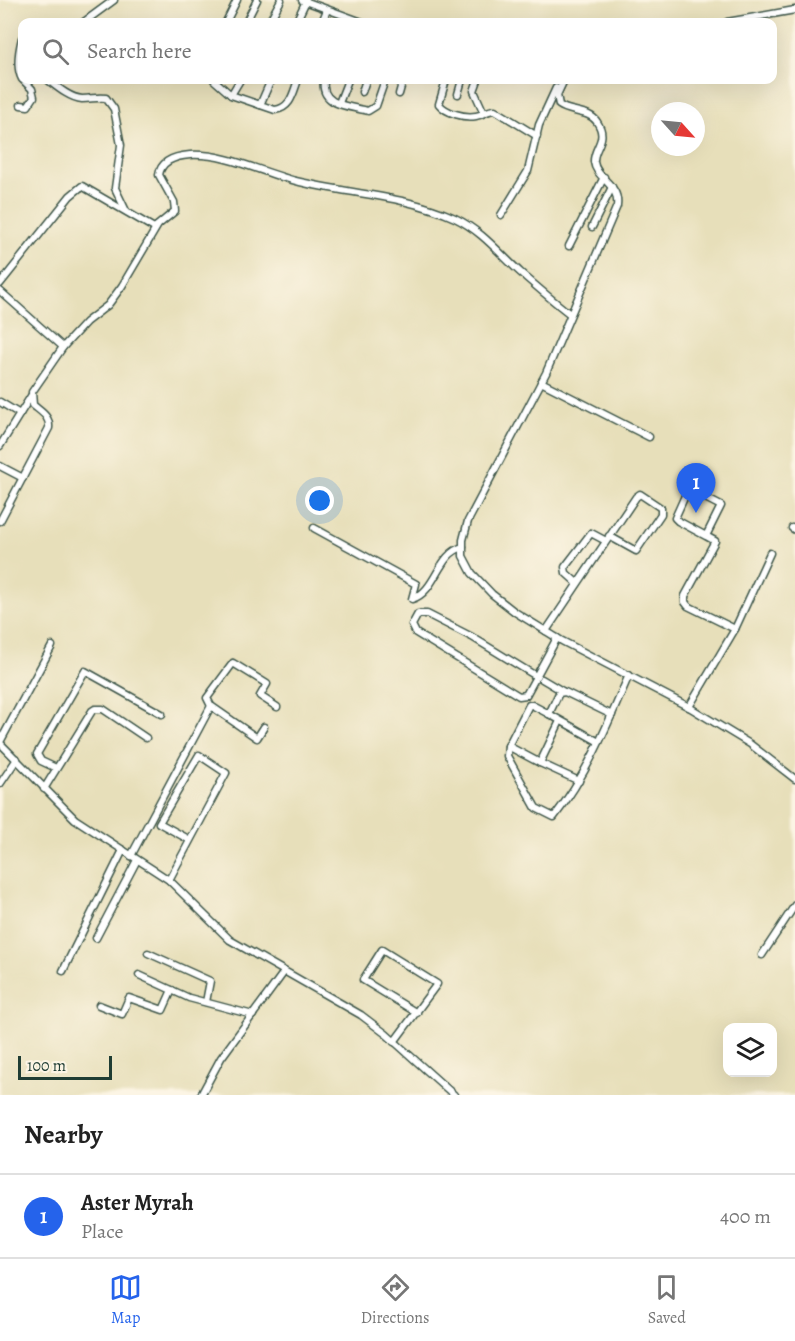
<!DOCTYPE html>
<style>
body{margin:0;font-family:Alegreya,serif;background:#f6f6f6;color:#222}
.controls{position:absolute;right:18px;bottom:18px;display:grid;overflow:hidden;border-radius:12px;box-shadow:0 6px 24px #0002}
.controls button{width:54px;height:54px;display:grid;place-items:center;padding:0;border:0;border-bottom:2px solid #e0e0e0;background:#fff;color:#222;font:30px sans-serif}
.compass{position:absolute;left:651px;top:102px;width:54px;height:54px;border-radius:50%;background:#fff;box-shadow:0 6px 24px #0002;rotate:117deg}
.scale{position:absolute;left:18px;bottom:15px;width:94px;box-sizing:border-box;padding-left:6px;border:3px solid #1f3d34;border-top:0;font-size:16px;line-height:21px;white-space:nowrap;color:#1f3d34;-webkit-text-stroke:4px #fcf5e5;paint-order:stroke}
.you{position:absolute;left:320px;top:501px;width:21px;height:21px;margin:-15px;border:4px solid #fff;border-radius:50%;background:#1a73e8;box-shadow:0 0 0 9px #1a73e833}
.badge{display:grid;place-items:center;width:39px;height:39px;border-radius:50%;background:#2563eb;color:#fff;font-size:20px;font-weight:700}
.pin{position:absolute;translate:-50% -50px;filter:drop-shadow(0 2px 3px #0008)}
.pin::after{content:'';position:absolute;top:32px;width:21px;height:18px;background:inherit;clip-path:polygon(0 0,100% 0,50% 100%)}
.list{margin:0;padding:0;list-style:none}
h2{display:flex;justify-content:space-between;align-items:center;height:78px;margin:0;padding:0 24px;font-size:26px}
h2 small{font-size:20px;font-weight:400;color:#767676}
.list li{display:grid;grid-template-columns:39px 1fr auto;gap:18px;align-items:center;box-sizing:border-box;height:84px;padding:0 24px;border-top:2px solid #e0e0e0}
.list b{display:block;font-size:22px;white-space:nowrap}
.list p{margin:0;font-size:20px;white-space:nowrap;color:#767676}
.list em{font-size:20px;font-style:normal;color:#767676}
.icon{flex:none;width:33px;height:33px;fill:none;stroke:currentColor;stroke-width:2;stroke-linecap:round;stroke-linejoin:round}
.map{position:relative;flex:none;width:795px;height:1095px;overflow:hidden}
.search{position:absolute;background:#fff;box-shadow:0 6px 24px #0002;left:18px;right:18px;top:18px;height:66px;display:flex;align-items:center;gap:15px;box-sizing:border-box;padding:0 21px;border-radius:12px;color:#767676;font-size:22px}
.sheet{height:162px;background:#fff}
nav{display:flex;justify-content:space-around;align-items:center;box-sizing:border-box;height:84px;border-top:2px solid #e0e0e0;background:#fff;font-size:16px;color:#767676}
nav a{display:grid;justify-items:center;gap:3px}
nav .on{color:#2563eb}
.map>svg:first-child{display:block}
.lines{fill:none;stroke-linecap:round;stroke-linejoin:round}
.minor-casing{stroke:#3d5548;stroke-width:9}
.minor{stroke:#fff;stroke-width:6}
</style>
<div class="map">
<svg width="795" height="1095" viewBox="0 0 795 1095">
<rect width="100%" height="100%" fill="#fcf5e5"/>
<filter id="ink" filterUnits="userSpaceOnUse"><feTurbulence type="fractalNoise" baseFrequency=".0167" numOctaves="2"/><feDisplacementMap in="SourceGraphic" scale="12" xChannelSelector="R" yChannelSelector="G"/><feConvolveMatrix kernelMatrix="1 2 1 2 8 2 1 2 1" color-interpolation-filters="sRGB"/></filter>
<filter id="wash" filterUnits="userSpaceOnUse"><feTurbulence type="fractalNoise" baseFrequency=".008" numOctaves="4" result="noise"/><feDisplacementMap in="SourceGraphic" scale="24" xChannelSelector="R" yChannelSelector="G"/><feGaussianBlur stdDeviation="1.35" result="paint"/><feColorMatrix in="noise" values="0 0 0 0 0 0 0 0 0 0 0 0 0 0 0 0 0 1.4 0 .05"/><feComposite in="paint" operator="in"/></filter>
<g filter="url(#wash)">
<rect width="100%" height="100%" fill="#e7dfba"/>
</g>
<g filter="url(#ink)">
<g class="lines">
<g class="minor-casing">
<g id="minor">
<path d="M302 0 362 22"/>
<path d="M84 22 114 0"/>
<path d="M226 22 237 0"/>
<path d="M246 22 257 0"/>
<path d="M269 22 281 0"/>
<path d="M296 22 306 1"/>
<path d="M322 22 327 10"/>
<path d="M727 22 795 10"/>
<path d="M22 38C19 50 16 68 22 79"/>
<path d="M48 80C57 87 70 98 82 99 91 99 97 97 106 98L114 109 121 145 115 188 126 211"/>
<path d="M214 80 231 95 275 110C291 108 293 93 298 80"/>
<path d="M324 80C320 106 349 106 368 111L376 106 385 80"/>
<path d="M446 80 439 104C446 113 464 118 476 116 483 115 487 110 495 110L537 136"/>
<path d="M478 80 474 91 484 113"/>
<path d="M564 80 557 95 559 105C569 113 590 110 597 122 609 140 593 147 594 162 596 179 620 184 617 206L546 373 468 521 463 540V556L472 573 492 594 515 612 562 641 689 707 750 744 795 779"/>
<path d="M362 92 366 80"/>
<path d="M399 94 403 80"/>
<path d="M458 94 462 80"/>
<path d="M231 95 240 80"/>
<path d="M339 103 348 80"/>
<path d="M21 105 28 106 34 97 32 89 23 80"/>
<path d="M260 105 271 80"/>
<path d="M501 215 528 171 539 125 556 88"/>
<path d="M592 227 612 187"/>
<path d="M569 246 604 177"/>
<path d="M0 284 70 196 82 186 154 228 157 226"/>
<path d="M0 291 63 347"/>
<path d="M541 382 649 437"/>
<path d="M0 402 20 414"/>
<path d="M0 446 31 396"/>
<path d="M0 466 23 478"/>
<path d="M0 521 49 428C50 416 41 412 33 405L32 392 63 347 86 322 108 305 122 286 158 225 175 211 174 202 159 175C161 160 177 156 190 155 228 153 264 174 300 182 351 194 407 196 455 218 482 231 500 254 521 273 537 287 553 301 570 314"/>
<path d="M314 528 416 584 412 599C437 591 437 554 463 547"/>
<path d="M792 528 795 530"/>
<path d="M577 583 566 573 565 567 591 533 606 541"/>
<path d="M735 629 770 553"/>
<path d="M546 631 636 497 640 494 661 508V514L636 551 609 536"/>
<path d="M536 676 472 637 427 614H418L412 625 416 633 519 696 526 695 557 638"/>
<path d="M542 679 564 692"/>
<path d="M211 706 207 698 233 663 267 684 260 696 277 707"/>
<path d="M689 707 735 629 688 606 685 602V596L715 541 706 536 721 506 688 489 675 518 678 521 706 536"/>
<path d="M549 714 532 705H529L508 746 540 763 560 721"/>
<path d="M0 742 52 646"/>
<path d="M599 742 549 714 559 693 565 692 612 715"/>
<path d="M0 743 75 819 169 880 230 940 361 1015 386 1034 454 1095"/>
<path d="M508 746 507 756 536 808 554 817C587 775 608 724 629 675"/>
<path d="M540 763 579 781"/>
<path d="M56 768 41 761 37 754 85 671 162 714"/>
<path d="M0 784 17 759"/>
<path d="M44 789 92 711 95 709H103L146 738"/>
<path d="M131 856 211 706 257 738 264 727"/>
<path d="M169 880 226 773 199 755 159 823 190 840"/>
<path d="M96 938 137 860"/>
<path d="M148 953 210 981 206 1002"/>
<path d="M762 955 795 905"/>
<path d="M63 971 123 850"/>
<path d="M139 975 189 998 253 1015"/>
<path d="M99 1005 122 1014 129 998 163 1010 172 990"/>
<path d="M394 1042 437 984 382 950 363 980 417 1013"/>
<path d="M201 1095 221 1058 284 972"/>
</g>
</g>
<use href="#minor" class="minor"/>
</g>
</g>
</svg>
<div class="controls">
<button><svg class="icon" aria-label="layers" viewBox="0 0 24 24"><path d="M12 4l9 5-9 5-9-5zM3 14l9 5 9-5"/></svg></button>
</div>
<svg class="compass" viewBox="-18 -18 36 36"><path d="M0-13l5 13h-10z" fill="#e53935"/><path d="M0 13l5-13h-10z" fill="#767676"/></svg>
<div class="scale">100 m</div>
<div class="you"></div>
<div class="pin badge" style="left:696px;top:513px">1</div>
<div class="search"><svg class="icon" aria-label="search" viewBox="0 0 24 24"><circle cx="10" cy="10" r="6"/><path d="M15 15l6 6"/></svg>Search here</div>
</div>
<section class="sheet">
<h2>Nearby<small></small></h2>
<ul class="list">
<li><span class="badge">1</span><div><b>Aster Myrah</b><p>Place</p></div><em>400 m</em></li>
</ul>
</section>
<nav>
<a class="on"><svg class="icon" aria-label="map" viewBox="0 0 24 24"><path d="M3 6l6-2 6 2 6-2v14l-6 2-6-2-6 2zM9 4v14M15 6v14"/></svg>Map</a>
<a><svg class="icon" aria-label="directions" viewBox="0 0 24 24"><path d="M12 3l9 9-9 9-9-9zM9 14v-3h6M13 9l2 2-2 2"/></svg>Directions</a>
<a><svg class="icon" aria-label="saved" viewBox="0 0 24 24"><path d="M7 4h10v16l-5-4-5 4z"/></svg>Saved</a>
</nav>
